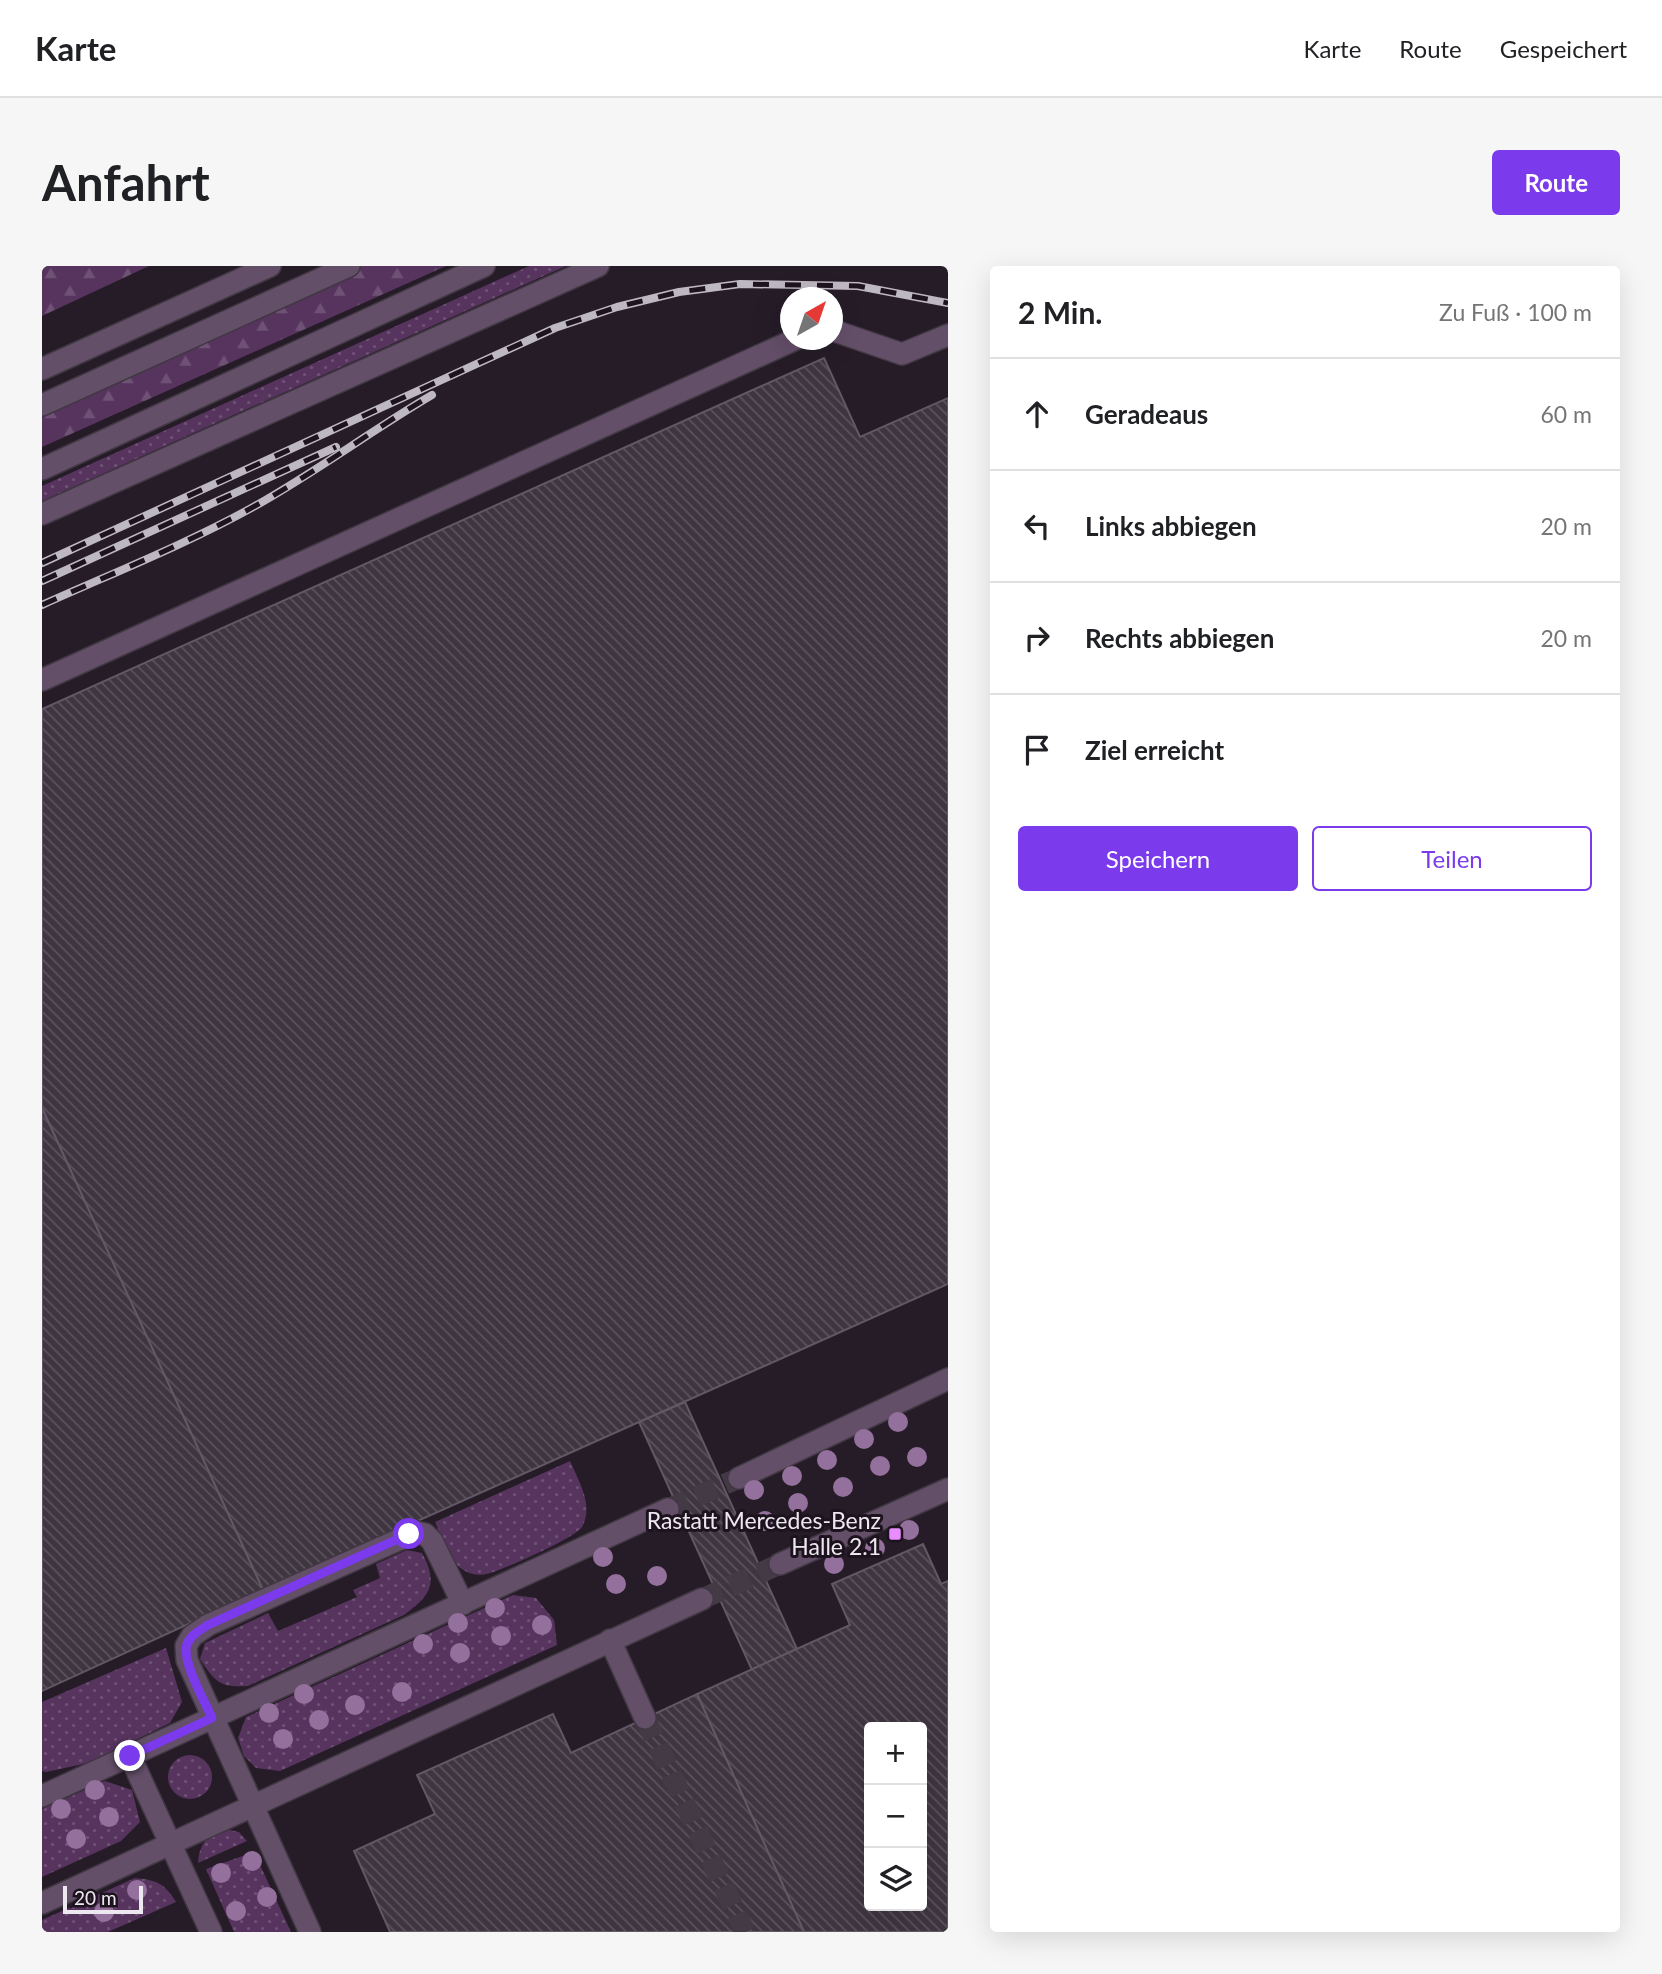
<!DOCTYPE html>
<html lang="de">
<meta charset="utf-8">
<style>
body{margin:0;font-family:Lato,sans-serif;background:#f6f6f6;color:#202124}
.controls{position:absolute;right:21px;bottom:21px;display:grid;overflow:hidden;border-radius:7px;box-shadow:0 7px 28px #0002}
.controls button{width:63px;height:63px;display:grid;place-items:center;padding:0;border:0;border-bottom:2px solid #e0e0e0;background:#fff;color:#202124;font:35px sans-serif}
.compass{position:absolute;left:738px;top:21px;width:63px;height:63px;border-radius:50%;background:#fff;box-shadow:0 7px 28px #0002;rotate:40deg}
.scale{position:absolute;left:21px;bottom:18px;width:80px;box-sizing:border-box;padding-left:7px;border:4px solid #ede7ef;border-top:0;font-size:19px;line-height:24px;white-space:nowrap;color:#ede7ef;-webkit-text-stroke:5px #1c131e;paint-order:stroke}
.stop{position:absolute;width:21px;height:21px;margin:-16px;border:5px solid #7c3aed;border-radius:50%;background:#fff}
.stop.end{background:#7c3aed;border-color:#fff;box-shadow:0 2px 7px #0008}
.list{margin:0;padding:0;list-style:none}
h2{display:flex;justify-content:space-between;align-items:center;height:91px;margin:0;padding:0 28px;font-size:30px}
h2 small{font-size:23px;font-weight:400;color:#757577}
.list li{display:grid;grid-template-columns:46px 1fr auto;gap:21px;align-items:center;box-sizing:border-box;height:112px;padding:0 28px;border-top:2px solid #e0e0e0}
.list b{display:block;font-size:26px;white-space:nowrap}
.list em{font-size:23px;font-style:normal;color:#757577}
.actions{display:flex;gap:14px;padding:21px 28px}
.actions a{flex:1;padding:16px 0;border:2px solid #7c3aed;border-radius:7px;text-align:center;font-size:24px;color:#7c3aed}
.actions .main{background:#7c3aed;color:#fff}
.icon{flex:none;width:38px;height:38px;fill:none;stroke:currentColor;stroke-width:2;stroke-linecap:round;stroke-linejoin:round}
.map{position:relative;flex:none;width:906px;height:1666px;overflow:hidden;border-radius:7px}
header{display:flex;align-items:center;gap:42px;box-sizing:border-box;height:98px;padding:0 35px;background:#fff;border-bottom:2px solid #e0e0e0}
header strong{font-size:33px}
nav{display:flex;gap:38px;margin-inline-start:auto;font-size:24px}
.intro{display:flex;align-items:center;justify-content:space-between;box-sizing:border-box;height:168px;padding:0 42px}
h1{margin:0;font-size:49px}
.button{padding:18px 32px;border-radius:7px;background:#7c3aed;color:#fff;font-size:24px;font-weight:700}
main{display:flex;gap:42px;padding:0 42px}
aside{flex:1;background:#fff;border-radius:7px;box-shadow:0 7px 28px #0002}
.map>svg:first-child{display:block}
.grass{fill:url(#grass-dots)}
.forest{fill:url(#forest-firs)}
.building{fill:url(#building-back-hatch);stroke:#625865;stroke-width:2;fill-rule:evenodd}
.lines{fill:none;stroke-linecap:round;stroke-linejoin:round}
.minor-tunnel{stroke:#433a45;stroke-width:21;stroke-dasharray:21 10;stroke-linecap:butt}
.minor-casing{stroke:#413843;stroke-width:24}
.minor{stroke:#644f69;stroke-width:21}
.rail-casing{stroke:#beb8c0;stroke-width:8}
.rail{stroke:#1c131e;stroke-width:5;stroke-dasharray:16;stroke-linecap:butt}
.tree{fill:#94719c}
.route{stroke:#7c3aed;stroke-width:9}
.poi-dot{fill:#e98dfe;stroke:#1c131e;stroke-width:2.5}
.labels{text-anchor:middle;stroke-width:6;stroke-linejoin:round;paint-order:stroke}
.poi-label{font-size:23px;fill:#ede7ef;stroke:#1c131e;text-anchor:end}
</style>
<header>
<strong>Karte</strong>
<nav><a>Karte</a><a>Route</a><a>Gespeichert</a></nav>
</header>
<div class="intro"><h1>Anfahrt</h1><a class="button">Route</a></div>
<main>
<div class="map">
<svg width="906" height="1666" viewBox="0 0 906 1666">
<defs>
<pattern id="grass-dots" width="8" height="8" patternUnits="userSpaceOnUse" patternTransform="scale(1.75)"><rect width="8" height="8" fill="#56345e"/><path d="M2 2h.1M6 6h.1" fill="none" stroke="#6f5175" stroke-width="1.8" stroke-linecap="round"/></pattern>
<pattern id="forest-firs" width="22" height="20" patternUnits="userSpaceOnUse" patternTransform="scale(1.75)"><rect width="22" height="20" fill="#56345e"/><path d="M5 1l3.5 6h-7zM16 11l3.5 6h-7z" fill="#6f5175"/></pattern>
<pattern id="building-back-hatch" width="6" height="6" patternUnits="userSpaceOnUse" patternTransform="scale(1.75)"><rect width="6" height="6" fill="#3e3541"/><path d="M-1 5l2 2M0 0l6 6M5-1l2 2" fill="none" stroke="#5a525d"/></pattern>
</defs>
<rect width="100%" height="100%" fill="#251c27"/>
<g class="grass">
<path d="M487 0H524L0 235V220Z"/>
<path d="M528 1195C537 1216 552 1239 540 1261 533 1272 459 1305 444 1308 439 1310 428 1308 423 1305 406 1295 401 1273 393 1256Z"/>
<path d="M365 1284 380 1287C397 1318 388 1330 362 1349L206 1420C178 1422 173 1416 158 1393L163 1377 226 1347 236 1365 315 1331 311 1324 338 1312 334 1298Z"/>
<path d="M471 1329 494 1332 512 1354 515 1379 238 1505 214 1502 202 1490 196 1472 204 1451Z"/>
<path d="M124 1382 140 1436 128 1457 46 1497 4 1506 0 1505V1436Z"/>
<circle cx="148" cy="1511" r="22"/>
<path d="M63 1515 90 1524 98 1556 79 1575 0 1611V1543Z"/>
<path d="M183 1563 197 1566 205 1575 156 1597C157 1579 165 1568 183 1563Z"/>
<path d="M212 1586 249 1666H192L164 1603Z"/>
<path d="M93 1612C115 1614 122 1617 134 1636L66 1666H0V1654Z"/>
</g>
<g class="forest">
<path d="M0 0H107L0 50Z"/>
<path d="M312 0H404L0 181V142Z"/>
</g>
<g class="building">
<path d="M782 92 818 171 906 132V1018L221 1324 0 842V443Z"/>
<path d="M0 842 221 1324 0 1425Z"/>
<path d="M643 1136 755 1383 710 1404 597 1156Z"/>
<path d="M881 1278 899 1318 906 1315V1666H762L655 1428 808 1359 790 1318ZM827 1461H880V1640H827Z"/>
<path d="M655 1428 762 1666H348L312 1585 393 1548 375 1509 511 1448 529 1487Z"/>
</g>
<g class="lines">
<g class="minor-tunnel">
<path d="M626 1243 697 1212"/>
<path d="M660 1333 738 1298"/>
<path d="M603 1452 703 1666"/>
</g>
<g class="minor-casing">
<g id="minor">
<path d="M790 64 860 88 906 69"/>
<path d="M0 103 228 0"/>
<path d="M0 139 307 0"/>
<path d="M0 203 442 0"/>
<path d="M0 248 556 0"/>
<path d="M0 414 752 74"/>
<path d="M697 1212 906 1113"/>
<path d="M738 1298 906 1223"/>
<path d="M568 1374 603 1452"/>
<path d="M88 1490 169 1666"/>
<path d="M0 1530 626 1243"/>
<path d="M0 1637 660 1333"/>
<path d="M268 1666 145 1394 144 1380 150 1370 166 1359 374 1266 383 1268 390 1275 421 1338"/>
</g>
</g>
<use href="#minor" class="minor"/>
<g class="rail-casing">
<g id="rail">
<path d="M0 297 513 62 575 41 637 26 698 18 816 20 906 37"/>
<path d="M0 315 294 181"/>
<path d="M0 339C71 307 145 278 213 240 274 206 330 164 390 129"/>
</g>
</g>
<use href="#rail" class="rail"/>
</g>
<g class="tree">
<circle cx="856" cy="1156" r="10"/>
<circle cx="822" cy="1173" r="10"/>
<circle cx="875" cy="1191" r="10"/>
<circle cx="785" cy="1194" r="10"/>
<circle cx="838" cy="1200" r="10"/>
<circle cx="750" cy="1210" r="10"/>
<circle cx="801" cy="1221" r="10"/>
<circle cx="712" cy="1224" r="10"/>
<circle cx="756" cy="1237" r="10"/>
<circle cx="723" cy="1255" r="10"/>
<circle cx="867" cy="1264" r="10"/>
<circle cx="833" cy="1282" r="10"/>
<circle cx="561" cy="1291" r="10"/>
<circle cx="792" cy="1298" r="10"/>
<circle cx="615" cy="1310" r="10"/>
<circle cx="574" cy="1318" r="10"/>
<circle cx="453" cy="1342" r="10"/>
<circle cx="416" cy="1357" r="10"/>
<circle cx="500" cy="1359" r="10"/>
<circle cx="459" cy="1370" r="10"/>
<circle cx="381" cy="1378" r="10"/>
<circle cx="418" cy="1387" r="10"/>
<circle cx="360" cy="1426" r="10"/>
<circle cx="262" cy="1428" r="10"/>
<circle cx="313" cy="1439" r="10"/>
<circle cx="227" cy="1447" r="10"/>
<circle cx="277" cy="1454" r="10"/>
<circle cx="241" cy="1473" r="10"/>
<circle cx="53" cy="1524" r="10"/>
<circle cx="19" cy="1543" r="10"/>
<circle cx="67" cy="1551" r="10"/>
<circle cx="34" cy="1573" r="10"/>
<circle cx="210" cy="1595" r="10"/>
<circle cx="179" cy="1607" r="10"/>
<circle cx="95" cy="1624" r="10"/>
<circle cx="225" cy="1631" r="10"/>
<circle cx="194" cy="1645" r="10"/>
<circle cx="62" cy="1646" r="10"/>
</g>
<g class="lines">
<path class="route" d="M88 1490 170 1452C163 1436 139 1394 145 1378 149 1369 158 1364 166 1359L367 1268"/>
</g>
<rect class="poi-dot" x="846" y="1261" width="14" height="14" rx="3.5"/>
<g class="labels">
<g class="poi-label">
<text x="839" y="1263">Rastatt Mercedes-Benz<tspan x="839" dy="26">Halle 2.1</tspan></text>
</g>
</g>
</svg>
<div class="controls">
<button>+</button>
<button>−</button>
<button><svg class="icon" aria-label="layers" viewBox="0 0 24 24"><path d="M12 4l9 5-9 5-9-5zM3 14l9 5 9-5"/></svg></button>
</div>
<svg class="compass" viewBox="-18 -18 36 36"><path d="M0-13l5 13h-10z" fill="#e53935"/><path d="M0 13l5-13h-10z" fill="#757577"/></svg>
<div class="scale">20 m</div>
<div class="stop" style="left:367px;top:1268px"></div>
<div class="stop end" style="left:88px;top:1490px"></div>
</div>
<aside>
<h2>2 Min.<small>Zu Fuß · 100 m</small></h2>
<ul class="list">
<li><svg class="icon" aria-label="ahead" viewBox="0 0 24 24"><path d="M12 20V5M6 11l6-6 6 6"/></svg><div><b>Geradeaus</b></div><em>60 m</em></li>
<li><svg class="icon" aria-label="left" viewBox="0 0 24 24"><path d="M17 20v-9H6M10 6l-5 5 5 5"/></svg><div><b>Links abbiegen</b></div><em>20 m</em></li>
<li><svg class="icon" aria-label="right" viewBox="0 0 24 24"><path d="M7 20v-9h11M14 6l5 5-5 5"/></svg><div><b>Rechts abbiegen</b></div><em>20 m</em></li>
<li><svg class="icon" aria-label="arrive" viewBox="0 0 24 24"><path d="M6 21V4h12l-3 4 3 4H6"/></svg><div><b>Ziel erreicht</b></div></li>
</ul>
<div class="actions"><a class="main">Speichern</a><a>Teilen</a></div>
</aside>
</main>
